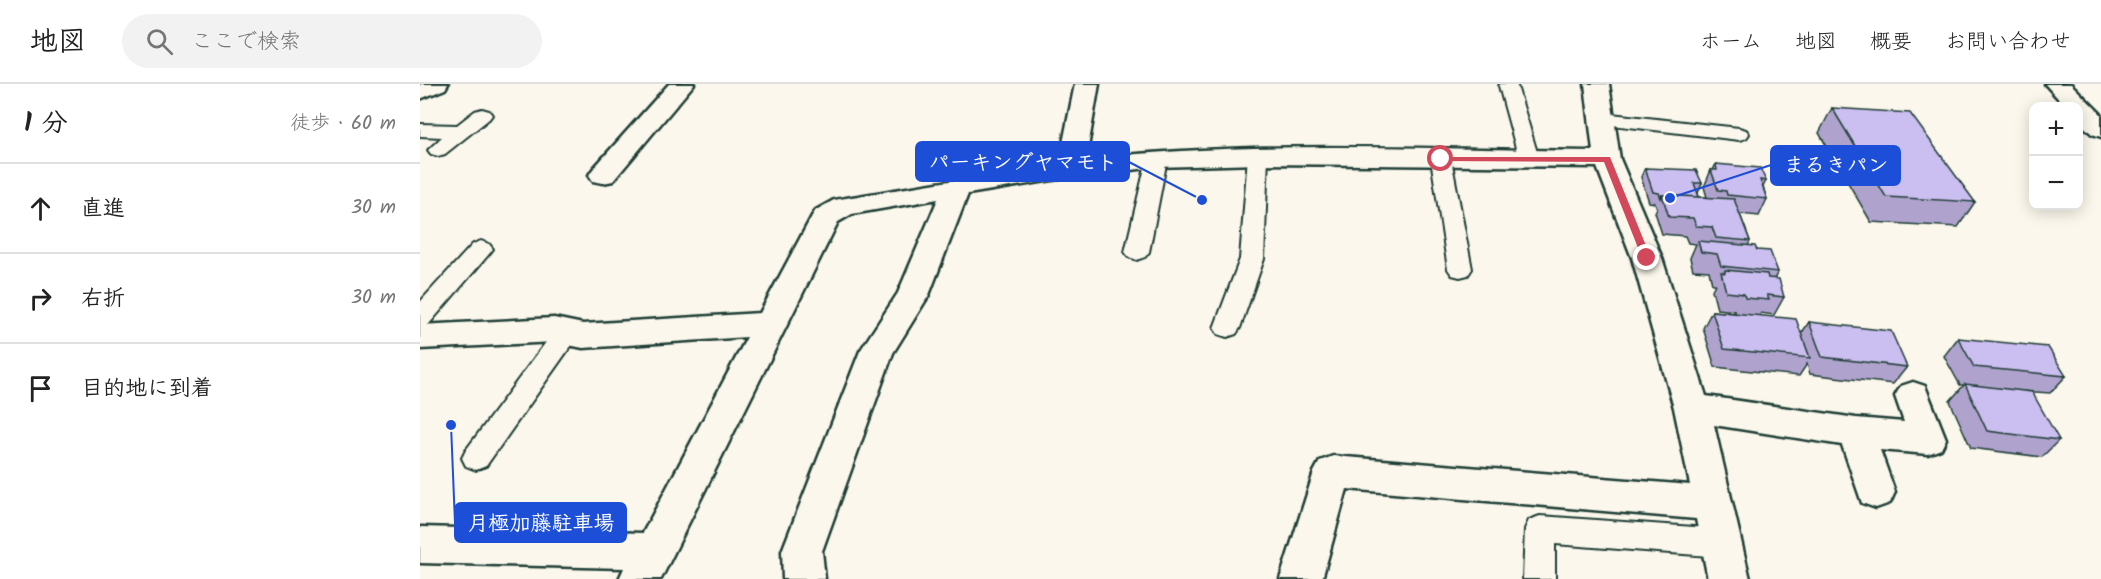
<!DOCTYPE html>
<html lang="ja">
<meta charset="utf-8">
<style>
body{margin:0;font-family:Kalam,"Klee One",sans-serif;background:#f2f2f2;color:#222}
.controls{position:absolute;right:18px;top:18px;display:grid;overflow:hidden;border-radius:12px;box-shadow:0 3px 15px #0003}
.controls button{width:54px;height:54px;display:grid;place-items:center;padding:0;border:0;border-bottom:2px solid #e0e0e0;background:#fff;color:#222;font:30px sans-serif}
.stop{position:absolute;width:18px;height:18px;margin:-14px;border:4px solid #d1495b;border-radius:50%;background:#fff}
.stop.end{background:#d1495b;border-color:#fff;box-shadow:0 2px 6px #0008}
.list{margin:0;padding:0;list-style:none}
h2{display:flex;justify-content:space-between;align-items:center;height:78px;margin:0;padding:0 24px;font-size:26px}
h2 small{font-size:20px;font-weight:400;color:#767676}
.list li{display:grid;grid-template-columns:39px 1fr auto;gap:18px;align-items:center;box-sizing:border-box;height:90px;padding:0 24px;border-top:2px solid #e0e0e0}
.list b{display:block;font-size:22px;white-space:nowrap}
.list em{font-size:20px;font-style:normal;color:#767676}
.icon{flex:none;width:33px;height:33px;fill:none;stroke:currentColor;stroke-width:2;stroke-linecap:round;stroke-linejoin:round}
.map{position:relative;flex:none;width:1681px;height:495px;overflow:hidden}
header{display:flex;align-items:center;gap:36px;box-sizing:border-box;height:84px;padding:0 30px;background:#fff;border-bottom:2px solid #e0e0e0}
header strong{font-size:28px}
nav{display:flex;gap:33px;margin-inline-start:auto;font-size:21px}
.search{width:420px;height:54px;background:#f2f2f2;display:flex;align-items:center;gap:15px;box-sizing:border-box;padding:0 21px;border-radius:33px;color:#767676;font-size:22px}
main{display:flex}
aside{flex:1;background:#fff}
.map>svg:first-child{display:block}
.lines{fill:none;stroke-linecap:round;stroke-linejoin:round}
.service-casing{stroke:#1f3d34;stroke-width:4}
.minor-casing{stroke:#1f3d34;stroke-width:5}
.tertiary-casing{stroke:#1f3d34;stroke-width:5}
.service{fill:#fbf7ec;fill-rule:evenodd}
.minor{fill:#fbf7ec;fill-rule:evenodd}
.tertiary{fill:#fbf7ec;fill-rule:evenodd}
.wall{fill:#afa3ce;stroke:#1f3d34;stroke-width:1.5}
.building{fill:#cbbef0;stroke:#1f3d34;stroke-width:1.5}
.route{fill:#d1495b}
.leader{fill:none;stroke:#1d4ed8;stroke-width:2}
.callout-dot{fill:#1d4ed8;stroke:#fbf7ec;stroke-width:2}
.callout{fill:#1d4ed8;stroke:#1d4ed8;stroke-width:2}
.callout-label{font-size:21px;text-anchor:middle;font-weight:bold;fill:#fff}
</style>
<header>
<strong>地図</strong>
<div class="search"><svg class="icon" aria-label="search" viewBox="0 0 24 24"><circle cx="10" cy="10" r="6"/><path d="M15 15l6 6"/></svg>ここで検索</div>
<nav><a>ホーム</a><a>地図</a><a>概要</a><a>お問い合わせ</a></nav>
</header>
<main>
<aside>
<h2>1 分<small>徒歩 · 60 m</small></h2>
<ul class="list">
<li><svg class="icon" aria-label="ahead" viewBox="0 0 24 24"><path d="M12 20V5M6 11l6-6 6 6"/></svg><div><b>直進</b></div><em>30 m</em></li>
<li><svg class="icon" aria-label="right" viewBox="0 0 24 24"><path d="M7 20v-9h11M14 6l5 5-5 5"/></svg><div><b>右折</b></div><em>30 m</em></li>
<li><svg class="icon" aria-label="arrive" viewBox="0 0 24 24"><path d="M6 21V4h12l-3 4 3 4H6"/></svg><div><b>目的地に到着</b></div></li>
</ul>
</aside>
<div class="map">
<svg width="1681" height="495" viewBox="0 0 1681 495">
<rect width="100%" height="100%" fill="#fbf7ec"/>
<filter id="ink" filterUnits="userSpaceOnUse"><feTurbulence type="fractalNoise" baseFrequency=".0167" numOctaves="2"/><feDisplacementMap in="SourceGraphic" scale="12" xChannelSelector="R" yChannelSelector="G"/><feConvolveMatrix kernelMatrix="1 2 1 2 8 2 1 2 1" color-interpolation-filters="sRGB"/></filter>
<g filter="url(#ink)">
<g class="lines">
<g class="service-casing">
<g id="service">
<path d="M1080 0H1096L1097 2 1119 75 1116 79 1109 81 1102 79 1099 75 1079 2Z"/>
<path d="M62 25 69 27 72 31 69 35 25 70 18 72 11 70 8 66 22 53 0 52V40L37 41 55 27Z"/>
<path d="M1182 29 1319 44 1326 46 1329 50 1326 54 1319 56 1175 39 1172 35 1175 31Z"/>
<path d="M838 66 845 68 848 72 844 175 820 244 816 250 807 253 798 250 794 244 820 175 828 72 831 68Z"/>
<path d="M737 69 744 71 747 75 729 168 725 173 717 176 709 173 705 168 727 75 730 71Z"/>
<path d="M1021 69 1028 71 1031 75 1052 185 1048 191 1040 193 1032 191 1028 185 1011 75 1014 71Z"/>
<path d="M61 157 69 160 73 165 69 170 9 240 0 243V218L53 160Z"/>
<path d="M147 240 156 242 160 249 66 382 56 386 46 382 42 374 46 366 138 242Z"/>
<path d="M1120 432 1302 445 1313 449 1318 459 1313 469 1302 473 1135 460V495H1103L1105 445 1109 436Z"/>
</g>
</g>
<g class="minor-casing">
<g id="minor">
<path d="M0 0H28L25 5 0 15Z"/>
<path d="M249 0H274L193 97 183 99 173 97 169 91 173 85Z"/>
<path d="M655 0H679L666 75C834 56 1004 65 1173 67L1165 0H1189L1200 75 1242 174 1286 312 1436 334 1484 338 1475 312 1481 302 1493 298 1505 302 1526 355 1521 365 1508 370 1460 366 1475 408 1470 419 1456 424 1442 419 1422 361 1294 341 1330 495H1288L1276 435 927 405 902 495H860L894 388 900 377 913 372 1270 401 1254 324 1212 174 1177 83 838 80 737 83 651 93 548 110 509 211 473 269 402 467 405 495H363L362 467 440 267 478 209 518 115 432 130 418 138 241 495H199L204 484 0 479V443L223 449 327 253 163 264 134 258 0 265V241L134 234 163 240 340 229 392 132 396 126 414 116 639 79Z"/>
</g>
</g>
<g class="tertiary-casing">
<path id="tertiary" d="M1625 0H1651L1681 30V53L1672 50 1658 37V22H1645Z"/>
</g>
<use href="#service" class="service"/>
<use href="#minor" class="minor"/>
<use href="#tertiary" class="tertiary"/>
</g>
<g class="wall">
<path d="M1412 24 1555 118 1538 143 1451 138 1399 49Z"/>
<path d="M1296 80 1346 97 1343 103 1347 115 1339 132 1320 130 1330 157 1328 162 1337 166 1358 188 1354 195 1364 213 1354 231 1341 229 1340 231 1381 250 1389 238 1487 283 1473 300 1390 290 1387 280 1379 292 1295 283 1283 244 1292 227 1315 229V227L1297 225 1292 206 1295 200H1292L1289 187 1273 186 1270 174 1276 160 1268 159 1265 152 1242 150 1235 128 1237 124 1235 119 1229 118 1221 93 1225 84 1282 99 1278 109 1279 113H1287L1284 103 1291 86H1293Z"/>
<path d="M1538 254 1646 292 1630 309 1602 307 1639 356 1622 373 1551 364 1530 317 1544 301H1540L1524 272Z"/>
</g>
<g class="building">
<path d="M1412 24 1490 29 1555 118 1466 113Z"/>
<path d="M1296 80 1340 84 1346 97 1340 96 1347 115 1307 111 1306 107 1298 106 1291 86H1297Z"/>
<path d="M1225 84 1276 86 1282 99H1274L1279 113 1242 111 1241 114 1239 109 1233 108Z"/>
<path d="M1242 111 1314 115 1330 157 1296 154 1292 143 1276 142 1273 134 1249 133Z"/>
<path d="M1278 157 1335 162 1337 166 1350 167 1358 188 1301 182 1297 170 1281 168Z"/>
<path d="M1305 186 1347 190 1348 194 1359 195 1364 213 1347 211 1349 216 1325 214 1324 210 1306 208 1301 188 1305 189Z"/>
<path d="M1292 227 1376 235 1390 274 1304 265Z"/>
<path d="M1389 238 1471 247 1487 283 1402 273Z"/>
<path d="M1538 254 1628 263 1646 292 1554 283Z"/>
<path d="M1545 300 1612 308 1639 356 1567 347Z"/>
</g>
</g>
<path class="route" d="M1018 73H1190L1231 174 1227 177 1222 174 1184 78 1021 77 1017 75Z"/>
<path class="leader" d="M782 116L709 78M1250 114L1351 81M31 341L35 439"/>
<g class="callout-dot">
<circle cx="782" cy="116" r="6"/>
<circle cx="1250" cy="114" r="6"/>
<circle cx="31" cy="341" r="6"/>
</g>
<g class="callout">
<rect x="496" y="58" width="213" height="39" rx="6"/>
<rect x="1351" y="62" width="129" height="39" rx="6"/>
<rect x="35" y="419" width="171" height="39" rx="6"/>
</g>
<g class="callout-label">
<text x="603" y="85">パーキングヤマモト</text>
<text x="1416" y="88">まるきパン</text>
<text x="121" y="446">月極加藤駐車場</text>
</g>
</svg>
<div class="controls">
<button>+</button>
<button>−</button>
</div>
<div class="stop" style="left:1021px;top:75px"></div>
<div class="stop end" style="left:1227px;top:174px"></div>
</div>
</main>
